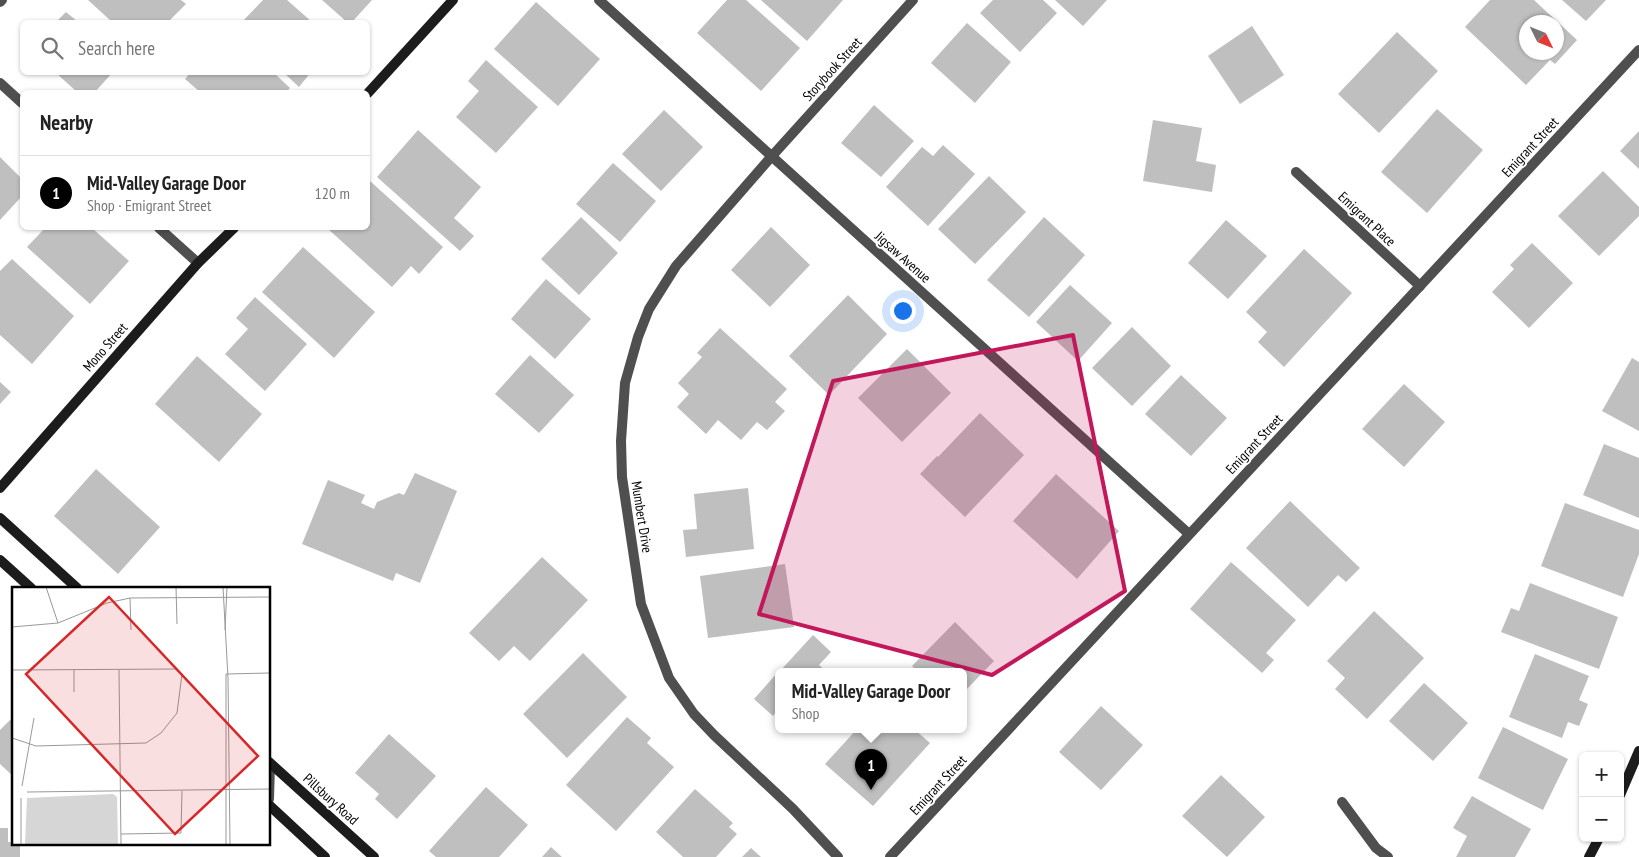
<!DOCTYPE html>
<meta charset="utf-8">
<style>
body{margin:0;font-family:"PT Sans Narrow",sans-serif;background:#f2f2f2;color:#222}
.controls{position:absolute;right:15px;bottom:15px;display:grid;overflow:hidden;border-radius:8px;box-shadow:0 1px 4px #0004}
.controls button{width:45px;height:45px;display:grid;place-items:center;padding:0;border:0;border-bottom:1px solid #e0e0e0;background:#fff;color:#222;font:25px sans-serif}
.compass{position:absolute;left:1519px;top:15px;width:45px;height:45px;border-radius:50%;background:#fff;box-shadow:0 1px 4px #0004;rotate:133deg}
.you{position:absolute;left:902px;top:310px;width:18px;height:18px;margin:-12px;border:4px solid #fff;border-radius:50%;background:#1a73e8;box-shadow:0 0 0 8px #1a73e833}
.badge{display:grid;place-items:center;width:32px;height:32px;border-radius:50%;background:#000;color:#fff;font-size:16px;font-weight:700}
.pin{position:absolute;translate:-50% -41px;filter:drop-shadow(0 1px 2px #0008)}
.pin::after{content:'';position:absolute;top:26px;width:18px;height:15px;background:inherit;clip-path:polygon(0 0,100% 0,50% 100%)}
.popup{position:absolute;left:775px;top:668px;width:192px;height:65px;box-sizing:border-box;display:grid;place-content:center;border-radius:8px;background:#fff;filter:drop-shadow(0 1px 4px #0005);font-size:16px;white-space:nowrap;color:#767676}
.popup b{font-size:19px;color:#222}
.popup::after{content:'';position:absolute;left:50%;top:100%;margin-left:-10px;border:10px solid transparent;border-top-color:#fff}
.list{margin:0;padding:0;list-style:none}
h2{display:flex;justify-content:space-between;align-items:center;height:65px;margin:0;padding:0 20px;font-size:21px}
h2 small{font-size:16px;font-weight:400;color:#767676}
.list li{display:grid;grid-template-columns:32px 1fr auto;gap:15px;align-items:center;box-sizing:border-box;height:75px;padding:0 20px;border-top:1px solid #e0e0e0}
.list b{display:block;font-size:19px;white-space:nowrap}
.list p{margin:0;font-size:16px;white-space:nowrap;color:#767676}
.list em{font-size:16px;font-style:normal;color:#767676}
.icon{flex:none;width:28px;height:28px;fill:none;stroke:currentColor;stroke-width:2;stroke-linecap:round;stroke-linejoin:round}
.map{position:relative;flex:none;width:1639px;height:857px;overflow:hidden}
.search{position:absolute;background:#fff;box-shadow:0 1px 4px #0004;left:20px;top:20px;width:350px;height:55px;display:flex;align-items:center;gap:12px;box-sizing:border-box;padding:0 18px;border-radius:8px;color:#767676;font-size:19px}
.panel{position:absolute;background:#fff;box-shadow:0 1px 4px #0004;left:20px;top:90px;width:350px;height:140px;border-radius:8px}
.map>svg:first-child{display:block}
.building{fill:#bfbfbf;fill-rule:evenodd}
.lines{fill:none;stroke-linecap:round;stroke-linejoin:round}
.lane{stroke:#4f4f4f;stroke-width:10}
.street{stroke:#4f4f4f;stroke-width:10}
.secondary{stroke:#1c1c1c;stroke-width:10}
.marked{fill:#c2185b;fill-opacity:0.2;stroke:#c2185b;stroke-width:4;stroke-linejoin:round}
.labels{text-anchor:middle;stroke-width:4;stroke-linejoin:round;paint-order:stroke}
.street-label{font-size:14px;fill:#000;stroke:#fff}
.inset-road{fill:none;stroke:#999;stroke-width:1}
.view{fill:#d62828;fill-opacity:0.15;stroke:#d62828;stroke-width:2.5}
.inset-edge{fill:none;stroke:#000;stroke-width:2.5}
</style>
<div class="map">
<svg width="1639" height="857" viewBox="0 0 1639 857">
<rect width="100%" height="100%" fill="#fff"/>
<g class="building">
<path d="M88 0H181L186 4 168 22H112Z"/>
<path d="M263 0H287L312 22H242Z"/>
<path d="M322 0H372L352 22H347Z"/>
<path d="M727 0H746L800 48 761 91 697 33Z"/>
<path d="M761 0H843L807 41Z"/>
<path d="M993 0H1043L1057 13 1020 52 980 13Z"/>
<path d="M1055 0H1107L1083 26Z"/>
<path d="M1490 0H1534L1577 40 1555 64 1550 60 1526 85 1465 27ZM1526 22H1556V52H1526Z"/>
<path d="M1562 0H1606L1586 21Z"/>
<path d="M536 2 600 59 558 106 494 49Z"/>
<path d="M66 12 78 22H56Z"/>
<path d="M967 23 1011 62 975 103 931 63Z"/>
<path d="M1252 26 1284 75 1240 104 1208 56Z"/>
<path d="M1397 32 1438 71 1379 133 1338 94Z"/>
<path d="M486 60 538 107 496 153 456 117 479 91 468 81Z"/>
<path d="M55 72H113L95 92H77Z"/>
<path d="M191 72H273L290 88 286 92H200L185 79Z"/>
<path d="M283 72H311L299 87Z"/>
<path d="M874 105 914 141 881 177 841 143Z"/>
<path d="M1437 109 1483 150 1427 213 1381 172Z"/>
<path d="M664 110 703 147 661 191 622 154Z"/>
<path d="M1153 120 1202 128 1196 161 1216 165 1212 192 1143 181Z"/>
<path d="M418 130 481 187 454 218 474 236 460 251 377 177Z"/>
<path d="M1639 131V169L1620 151Z"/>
<path d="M943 145 975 174 928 226 886 187 922 147 933 156Z"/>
<path d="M0 157 22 179V196L0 220Z"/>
<path d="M613 163 656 201 620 242 576 204Z"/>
<path d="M1603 171 1639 207V216L1599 256 1558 216Z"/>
<path d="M989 176 1026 212 975 264 938 229Z"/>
<path d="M370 181 443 247 419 274 411 266 392 287 327 228H368V184Z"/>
<path d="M581 217 618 253 579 295 541 259Z"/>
<path d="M1044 217 1085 255 1029 317 987 280Z"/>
<path d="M1226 220 1267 256 1228 299 1188 263Z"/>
<path d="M771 227 810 265 770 307 731 270Z"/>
<path d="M45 228H92L129 261 90 304 27 247Z"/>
<path d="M1532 243 1573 283 1529 328 1492 292 1514 269 1510 265Z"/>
<path d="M303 247 375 312 334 358 262 292Z"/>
<path d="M1304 249 1352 293 1284 367 1258 342 1267 332 1246 312Z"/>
<path d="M12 259 74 316 32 364 0 335V271Z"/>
<path d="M546 279 591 319 555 359 511 319Z"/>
<path d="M1070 285 1112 323 1078 361 1036 322Z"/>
<path d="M848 295 887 334 829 395 789 356Z"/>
<path d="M255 297 307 344 265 391 225 354 248 329 236 318Z"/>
<path d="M1132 327 1171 366 1132 406 1092 368Z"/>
<path d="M720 328 787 389 775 402 785 411 767 430 757 422 741 440 718 420 706 434 677 407 689 394 678 383 702 357 697 353Z"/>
<path d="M907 349 951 393 902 442 858 398Z"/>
<path d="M530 355 574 395 539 433 495 394Z"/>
<path d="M197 356 262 414 219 462 155 404Z"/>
<path d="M1632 358 1639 362V431L1602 411Z"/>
<path d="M1181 375 1227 418 1191 456 1145 414Z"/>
<path d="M0 382 11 392 0 404Z"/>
<path d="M1404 384 1445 422 1404 467 1362 429Z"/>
<path d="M980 413 1024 455 965 517 920 474 937 456 938 457Z"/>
<path d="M1604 444 1639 458V518L1583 495Z"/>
<path d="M96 469 160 527 118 574 54 516Z"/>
<path d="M415 473 457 491 420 583 396 573 393 581 302 544 328 480 365 495 361 503 374 509 377 502 399 493 404 495Z"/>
<path d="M1056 474 1119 531 1077 579 1013 521Z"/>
<path d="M748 488 754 549 686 557 683 530 697 529 694 494Z"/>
<path d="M1290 501 1360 568 1346 582 1338 575 1308 607 1246 548Z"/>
<path d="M1565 503 1639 530V554L1623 597 1541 566Z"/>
<path d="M542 557 588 600 530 661 514 646 499 661 469 633Z"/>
<path d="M1231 562 1296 620 1266 653 1274 660 1262 673 1190 609Z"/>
<path d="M785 564 794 627 708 638 700 576Z"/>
<path d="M1530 583 1618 617 1599 669 1501 632 1511 608 1519 611Z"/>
<path d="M1374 611 1424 658 1367 719 1335 689 1345 678 1327 661Z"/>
<path d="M955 622 994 661 964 692V671H917L912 666Z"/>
<path d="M813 635 831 652 819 665 826 671H780Z"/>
<path d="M583 653 627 697 567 758 523 714Z"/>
<path d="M1535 654 1589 676 1579 700 1588 704 1579 726 1568 722 1562 738 1509 717Z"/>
<path d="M778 672V710L773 716 754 699Z"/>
<path d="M1424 683 1468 723 1433 761 1389 721Z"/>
<path d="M1101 706 1143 745 1101 790 1059 752Z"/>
<path d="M14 716V777L0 764V730Z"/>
<path d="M627 717 651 738 647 743 674 767 616 831 566 785Z"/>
<path d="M1503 727 1568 759 1543 810 1478 778Z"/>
<path d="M857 729H914L930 743 873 806 825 764Z"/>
<path d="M389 734 436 776 397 819 375 799 379 794 355 773Z"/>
<path d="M1221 775 1265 817 1227 857 1182 816Z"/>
<path d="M486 787 528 825 499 857H436L429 851Z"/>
<path d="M695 789 733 823 729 827 737 834 716 857H683L656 832Z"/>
<path d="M1472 796 1531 829 1515 857H1456L1467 836 1453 828Z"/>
<path d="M0 828H8V842L20 843V857H0Z"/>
<path d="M551 847 562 857H542Z"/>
<path d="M751 848 761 857H742Z"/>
</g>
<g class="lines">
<path class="lane" d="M269 799 270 764"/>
<g class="street">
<path d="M599 0 1189 534"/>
<path d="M0 2 2 0"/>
<path d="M0 83 22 103"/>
<path d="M1296 172 1420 286"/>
<path d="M159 228 198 263"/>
<path d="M1342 802 1376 848 1388 857"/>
<path d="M838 857 793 809 714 735 694 714 669 678 641 604 622 477 621 441 625 383 638 337 649 309 676 266 772 156 913 0"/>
<path d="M890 857 1639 50"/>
</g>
<g class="secondary">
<path d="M368 93 453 0"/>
<path d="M0 488 198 263 234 228"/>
<path d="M0 518 77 588"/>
<path d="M0 560 31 588"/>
<path d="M269 762 374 857"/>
<path d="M1620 795 1639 751"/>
<path d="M269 805 325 857"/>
<path d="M1589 857 1599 838"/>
</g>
</g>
<path class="marked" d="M1073 335 1125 591 992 675 759 614 833 381Z"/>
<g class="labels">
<g class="street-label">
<text transform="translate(832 69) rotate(-48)" y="5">Storybook Street</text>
<text transform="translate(1530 147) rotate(-47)" y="5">Emigrant Street</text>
<text transform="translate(1367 219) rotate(43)" y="5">Emigrant Place</text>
<text transform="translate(903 257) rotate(42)" y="5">Jigsaw Avenue</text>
<text transform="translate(105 347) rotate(-49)" y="5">Mono Street</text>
<text transform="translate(1254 444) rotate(-47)" y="5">Emigrant Street</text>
<text transform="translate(642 517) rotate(81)" y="5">Mumbert Drive</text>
<text transform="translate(938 785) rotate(-47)" y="5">Emigrant Street</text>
<text transform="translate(331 799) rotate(42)" y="5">Pillsbury Road</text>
</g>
</g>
<g transform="translate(12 587)">
<rect width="258" height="258" fill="#fff"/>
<path d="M101 207 105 210 106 257H13L15 211Z" fill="#d6d6d6"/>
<path class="inset-road" d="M34 0 46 36M164 0 165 37M211 0 216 91 218 257M118 11 119 43M0 40 46 36 95 16 118 11 258 10M213 43 215 0M0 83 165 82 170 87 165 126 149 146 134 156 24 159 0 151M62 83V105M107 83 109 257M214 87 258 86M10 199 22 131M15 205 258 202M9 211V257M109 247 169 246 170 204M214 257V87"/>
<path class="view" d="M97 10 246 169 163 247 14 87Z"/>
<rect width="258" height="258" class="inset-edge"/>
</g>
</svg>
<div class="controls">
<button>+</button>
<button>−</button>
</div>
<svg class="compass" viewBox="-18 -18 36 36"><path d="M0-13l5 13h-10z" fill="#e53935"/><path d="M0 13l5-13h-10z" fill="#767676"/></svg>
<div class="you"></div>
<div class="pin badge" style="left:871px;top:790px">1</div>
<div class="popup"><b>Mid-Valley Garage Door</b>Shop</div>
<div class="search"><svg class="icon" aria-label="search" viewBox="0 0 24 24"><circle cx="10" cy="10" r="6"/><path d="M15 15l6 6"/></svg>Search here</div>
<section class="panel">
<h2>Nearby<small></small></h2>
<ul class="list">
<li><span class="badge">1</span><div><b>Mid-Valley Garage Door</b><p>Shop · Emigrant Street</p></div><em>120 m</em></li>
</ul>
</section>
</div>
